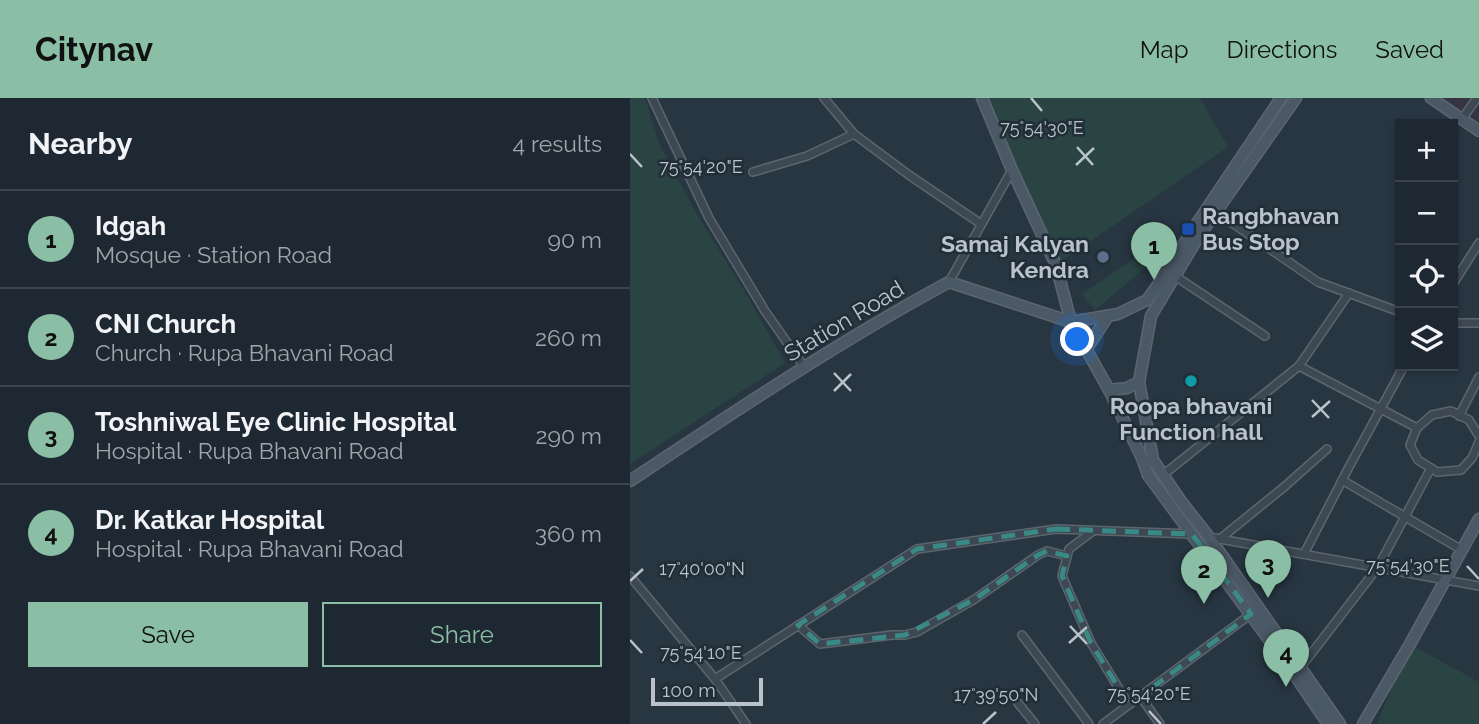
<!DOCTYPE html>
<meta charset="utf-8">
<style>
body{margin:0;font-family:Raleway,sans-serif;background:#2b343e;color:#f1f3f6}
.controls{position:absolute;right:21px;top:21px;display:grid;overflow:hidden;border-radius:0px;box-shadow:0 2px 5px #0004}
.controls button{width:63px;height:63px;display:grid;place-items:center;padding:0;border:0;border-bottom:2px solid #3c444d;background:#1e2832;color:#f1f3f6;font:35px sans-serif}
.scale{position:absolute;left:21px;bottom:18px;width:112px;box-sizing:border-box;padding-left:7px;border:4px solid #bac3cc;border-top:0;font-size:19px;line-height:24px;white-space:nowrap;color:#bac3cc;-webkit-text-stroke:5px #212d37;paint-order:stroke}
.you{position:absolute;left:448px;top:242px;width:24px;height:24px;margin:-18px;border:5px solid #fff;border-radius:50%;background:#1a73e8;box-shadow:0 0 0 10px #1a73e833}
.badge{display:grid;place-items:center;width:46px;height:46px;border-radius:50%;background:#8abfa5;color:#111;font-size:23px;font-weight:700}
.pin{position:absolute;translate:-50% -58px;filter:drop-shadow(0 2px 4px #0008)}
.pin::after{content:'';position:absolute;top:37px;width:24px;height:21px;background:inherit;clip-path:polygon(0 0,100% 0,50% 100%)}
.list{margin:0;padding:0;list-style:none}
h2{display:flex;justify-content:space-between;align-items:center;height:91px;margin:0;padding:0 28px;font-size:30px}
h2 small{font-size:23px;font-weight:400;color:#a1a6ac}
.list li{display:grid;grid-template-columns:46px 1fr auto;gap:21px;align-items:center;box-sizing:border-box;height:98px;padding:0 28px;border-top:2px solid #3c444d}
.list b{display:block;font-size:26px;white-space:nowrap}
.list p{margin:0;font-size:23px;white-space:nowrap;color:#a1a6ac}
.list em{font-size:23px;font-style:normal;color:#a1a6ac}
.actions{display:flex;gap:14px;padding:21px 28px}
.actions a{flex:1;padding:16px 0;border:2px solid #8abfa5;border-radius:0px;text-align:center;font-size:24px;color:#8abfa5}
.actions .main{background:#8abfa5;color:#111}
.icon{flex:none;width:38px;height:38px;fill:none;stroke:currentColor;stroke-width:2;stroke-linecap:round;stroke-linejoin:round}
.map{position:relative;flex:none;width:849px;height:626px;overflow:hidden}
header{display:flex;align-items:center;gap:42px;box-sizing:border-box;height:98px;padding:0 35px;background:#8abfa5;color:#111}
header strong{font-size:33px}
nav{display:flex;gap:38px;margin-inline-start:auto;font-size:24px}
main{display:flex}
aside{flex:1;background:#1e2832}
.map>svg:first-child{display:block}
.medical{fill:#353443}
.green{fill:#2a4343}
.lines{fill:none;stroke-linecap:round;stroke-linejoin:round}
.street-casing{stroke:#5b666f;stroke-width:10}
.secondary-casing{stroke:#5b666f;stroke-width:13}
.street{stroke:#3d4852;stroke-width:7}
.secondary{stroke:#4b5865;stroke-width:10}
.marked{fill:none;stroke:#3a8986;stroke-width:5;stroke-dasharray:14 9;stroke-linejoin:round}
.ticks{fill:none;stroke:#bac3cc;stroke-width:2.5}
.transit-dot{fill:#1a4fb4;stroke:#212d37;stroke-width:2.5}
.service-dot{fill:#5c6f8a;stroke:#212d37;stroke-width:2.5}
.culture-dot{fill:#0f9aa8;stroke:#212d37;stroke-width:2.5}
.labels{text-anchor:middle;stroke-width:5;stroke-linejoin:round;paint-order:stroke}
.poi-label{font-size:23px;font-weight:bold;fill:#bac3cc;stroke:#212d37;text-anchor:start}
.street-label{font-size:23px;fill:#bac3cc;stroke:#212d37}
.ticks-label{font-size:18px;text-anchor:middle;fill:#bac3cc;stroke:#212d37;stroke-width:5;stroke-linejoin:round;paint-order:stroke}
</style>
<header>
<strong>Citynav</strong>
<nav><a>Map</a><a>Directions</a><a>Saved</a></nav>
</header>
<main>
<aside>
<h2>Nearby<small>4 results</small></h2>
<ul class="list">
<li><span class="badge">1</span><div><b>Idgah</b><p>Mosque · Station Road</p></div><em>90 m</em></li>
<li><span class="badge">2</span><div><b>CNI Church</b><p>Church · Rupa Bhavani Road</p></div><em>260 m</em></li>
<li><span class="badge">3</span><div><b>Toshniwal Eye Clinic Hospital</b><p>Hospital · Rupa Bhavani Road</p></div><em>290 m</em></li>
<li><span class="badge">4</span><div><b>Dr. Katkar Hospital</b><p>Hospital · Rupa Bhavani Road</p></div><em>360 m</em></li>
</ul>
<div class="actions"><a class="main">Save</a><a>Share</a></div>
</aside>
<div class="map">
<svg width="849" height="626" viewBox="0 0 849 626">
<rect width="100%" height="100%" fill="#283642"/>
<path class="medical" d="M801 0H849V33Z"/>
<g class="green">
<path d="M0 0H15L29 45 64 111 121 204 155 265 0 366Z"/>
<path d="M353 0H570L598 49 426 167Z"/>
<path d="M538 137 540 149 465 212 452 196Z"/>
<path d="M780 546 849 584V626H747Z"/>
</g>
<g class="lines">
<g class="street-casing">
<g id="street">
<path d="M22 0 79 120 135 213 175 270"/>
<path d="M194 0 224 36 279 77 351 126"/>
<path d="M832 21 847 0"/>
<path d="M123 74 177 58 224 36"/>
<path d="M586 114 688 184 770 214"/>
<path d="M545 178 635 238"/>
<path d="M319 184 382 72"/>
<path d="M823 186 849 145"/>
<path d="M823 225H849"/>
<path d="M669 268 787 330"/>
<path d="M829 318 849 279"/>
<path d="M849 338 839 322 821 313 802 317 787 330 780 347 788 362 807 374 831 372 842 360 849 344"/>
<path d="M533 377 669 268 719 195"/>
<path d="M712 382 832 452"/>
<path d="M463 433 439 451 432 478 461 545 499 607"/>
<path d="M579 439 849 488"/>
<path d="M590 441 654 389 697 351"/>
<path d="M674 456 719 369 774 268"/>
<path d="M0 478 85 581 116 626"/>
<path d="M168 527 190 546 262 537H275L287 534 345 501 408 457 417 453 437 458"/>
<path d="M392 537 459 626"/>
<path d="M671 569 748 469 801 370"/>
<path d="M85 581 287 451 426 431 562 436"/>
<path d="M510 598 530 626"/>
<path d="M388 605 405 626"/>
<path d="M473 626 621 516"/>
</g>
</g>
<g class="secondary-casing">
<g id="secondary">
<path d="M352 0 382 72 426 167 441 224 479 292 512 360 518 377 662 573 698 626"/>
<path d="M666 0 569 138 521 218 509 284 523 362 550 402 579 439 710 626"/>
<path d="M801 0 849 33"/>
<path d="M456 252 478 218"/>
<path d="M479 292 497 290 509 284"/>
<path d="M0 383C104 314 208 244 319 184L441 224 488 216 517 202 535 177 565 128 651 0"/>
<path d="M733 626 780 546 849 421"/>
</g>
</g>
<use href="#street" class="street"/>
<use href="#secondary" class="secondary"/>
</g>
<path class="marked" d="M426 431 562 436 621 516 499 607 461 545 432 478 437 458 417 453 408 457 345 501 275 537 190 546 168 527 287 451Z"/>
<path class="ticks" d="M401 0 412 13M447 49 463 67M0 56 12 69M446 67 464 50M204 275 221 293M204 293 221 276M682 302 699 320M682 319 700 303M837 468 849 481M0 483 13 471M440 528 457 546M0 542 12 555M439 545 457 529M519 613 531 626M353 626 366 614"/>
<rect class="transit-dot" x="551" y="124" width="14" height="14" rx="3.5"/>
<circle class="service-dot" cx="473" cy="159" r="7"/>
<circle class="culture-dot" cx="561" cy="283" r="7"/>
<g class="labels">
<g class="poi-label">
<text x="572" y="126">Rangbhavan<tspan x="572" dy="26">Bus Stop</tspan></text>
<text x="459" y="154" text-anchor="end">Samaj Kalyan<tspan x="459" dy="26">Kendra</tspan></text>
<text x="561" y="316" text-anchor="middle">Roopa bhavani<tspan x="561" dy="26">Function hall</tspan></text>
</g>
<g class="street-label">
<text transform="translate(214 223) rotate(-31)" y="8">Station Road</text>
</g>
</g>
<g class="ticks-label">
<text x="412" y="36">75°54'30"E</text>
<text x="71" y="75">75°54'20"E</text>
<text x="778" y="474">75°54'30"E</text>
<text x="72" y="477">17°40'00"N</text>
<text x="71" y="561">75°54'10"E</text>
<text x="519" y="602">75°54'20"E</text>
<text x="366" y="603">17°39'50"N</text>
</g>
</svg>
<div class="controls">
<button>+</button>
<button>−</button>
<button><svg class="icon" aria-label="locate" viewBox="0 0 24 24"><circle cx="12" cy="12" r="6"/><path d="M12 2v4M12 18v4M2 12h4M18 12h4"/></svg></button>
<button><svg class="icon" aria-label="layers" viewBox="0 0 24 24"><path d="M12 4l9 5-9 5-9-5zM3 14l9 5 9-5"/></svg></button>
</div>
<div class="scale">100 m</div>
<div class="you"></div>
<div class="pin badge" style="left:524px;top:182px">1</div>
<div class="pin badge" style="left:574px;top:506px">2</div>
<div class="pin badge" style="left:638px;top:500px">3</div>
<div class="pin badge" style="left:656px;top:589px">4</div>
</div>
</main>
